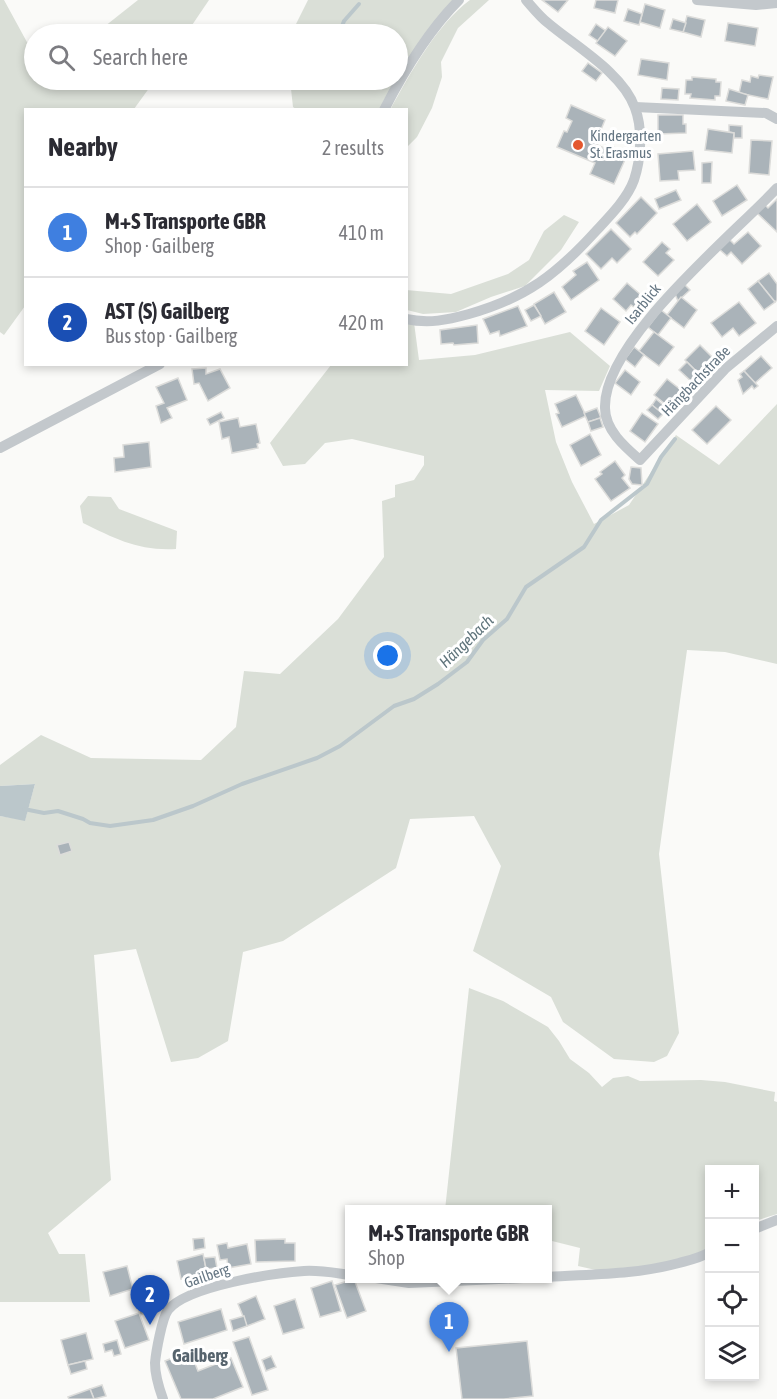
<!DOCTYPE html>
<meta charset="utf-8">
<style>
body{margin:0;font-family:"Asap Condensed",sans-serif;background:#f2f2f3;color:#2b2b33}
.controls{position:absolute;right:18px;bottom:18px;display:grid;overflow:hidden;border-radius:0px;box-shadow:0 3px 9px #0003}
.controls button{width:54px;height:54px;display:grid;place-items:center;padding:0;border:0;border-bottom:2px solid #e1e1e2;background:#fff;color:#2b2b33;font:30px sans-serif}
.you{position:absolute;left:388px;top:656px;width:21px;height:21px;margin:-15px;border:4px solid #fff;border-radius:50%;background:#1a73e8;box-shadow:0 0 0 9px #1a73e833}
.badge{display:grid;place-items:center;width:39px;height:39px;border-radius:50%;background:#e4572e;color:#fff;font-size:20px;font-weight:700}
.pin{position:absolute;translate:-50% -50px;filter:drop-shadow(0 2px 3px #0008)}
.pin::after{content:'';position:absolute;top:32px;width:21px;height:18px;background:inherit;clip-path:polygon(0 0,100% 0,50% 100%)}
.popup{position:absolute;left:345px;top:1205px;width:207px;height:78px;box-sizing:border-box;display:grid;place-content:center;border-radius:0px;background:#fff;filter:drop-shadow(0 2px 4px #0005);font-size:20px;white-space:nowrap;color:#7c7c81}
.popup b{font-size:22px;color:#2b2b33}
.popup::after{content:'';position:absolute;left:50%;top:100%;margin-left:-12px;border:12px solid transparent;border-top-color:#fff}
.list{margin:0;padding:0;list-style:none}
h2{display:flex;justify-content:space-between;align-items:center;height:78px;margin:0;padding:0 24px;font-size:26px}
h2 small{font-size:20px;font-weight:400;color:#7c7c81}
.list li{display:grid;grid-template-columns:39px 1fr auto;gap:18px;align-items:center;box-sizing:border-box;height:90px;padding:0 24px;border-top:2px solid #e1e1e2}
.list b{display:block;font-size:22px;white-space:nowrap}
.list p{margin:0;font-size:20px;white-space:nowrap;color:#7c7c81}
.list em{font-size:20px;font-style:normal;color:#7c7c81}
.icon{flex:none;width:33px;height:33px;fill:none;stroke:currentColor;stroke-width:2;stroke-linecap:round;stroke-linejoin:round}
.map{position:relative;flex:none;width:777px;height:1399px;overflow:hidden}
.search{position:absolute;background:#fff;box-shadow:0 3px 9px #0003;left:24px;top:24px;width:384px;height:66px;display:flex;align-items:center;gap:15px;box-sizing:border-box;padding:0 21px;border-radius:33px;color:#7c7c81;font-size:22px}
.panel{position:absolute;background:#fff;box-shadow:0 3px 9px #0003;left:24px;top:108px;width:384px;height:258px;border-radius:0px}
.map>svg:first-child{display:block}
.green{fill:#dadfd7}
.water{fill:#bbc7cb}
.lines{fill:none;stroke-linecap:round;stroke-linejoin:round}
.stream{stroke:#bbc7cb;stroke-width:4}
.building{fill:#aab3b9;stroke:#dcdcda;stroke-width:1.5}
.street{stroke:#c3c8cc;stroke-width:10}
.poi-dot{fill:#e4572e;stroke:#fff;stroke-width:2}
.labels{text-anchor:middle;stroke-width:6;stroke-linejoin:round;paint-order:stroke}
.poi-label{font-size:15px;fill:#657683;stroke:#fff;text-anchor:start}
.street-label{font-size:15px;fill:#657683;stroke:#fff}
.water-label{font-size:16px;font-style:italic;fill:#60757c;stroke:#fff}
.quarter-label{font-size:18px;font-weight:bold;fill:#57646e;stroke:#fff}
</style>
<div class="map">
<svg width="777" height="1399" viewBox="0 0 777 1399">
<rect width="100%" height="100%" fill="#fafaf8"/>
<g class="green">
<path d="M0 0H4L34 55V80H155L134 109 26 110 25 306 4 335 0 332Z"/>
<path d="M138 0H209L186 34H95Z"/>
<path d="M308 0H457L385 109H296L293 107 290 80H398V34H291Z"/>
<path d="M470 0H489L458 28 441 62 442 77 432 108 417 137 407 147 406 110H390C410 74 437 24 470 0Z"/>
<path d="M564 215 579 222 561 250 525 286 491 297 456 312 423 314 407 310 406 290 451 294 508 274 529 260 544 231Z"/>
<path d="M413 315 419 360 475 355 570 332 610 366 599 391 545 390 556 442 572 482 594 524 629 505 676 435 719 465 777 404V664L725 652 687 650 659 854 679 1033 667 1056 654 1062 614 1059 563 1022 551 997 473 951 501 866 474 816 410 819 396 868 283 941 243 952 228 1041 198 1058 171 1062 136 949 94 955 111 1180 48 1233 59 1254H85L90 1302H0V816L25 820 35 784 0 786V765L41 735 91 758 201 760 236 727 244 671 280 674 338 619 384 557 382 501 395 497V485L414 480 424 465V456L352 439 325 443 305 464 283 466 270 443 331 365 406 364 407 316Z"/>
<path d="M88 496 111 497 119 509 177 531 176 549C138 551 116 539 83 523L80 506Z"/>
<path d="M469 988 503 1001 548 1027 559 1041 570 1059 589 1073 602 1087 613 1078 628 1076 640 1081 701 1080 725 1082 775 1092 774 1101 777 1102V1214L755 1221 754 1170H710L709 1252 618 1275 578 1266 580 1248 548 1240V1210H445Z"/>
</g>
<path class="water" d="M35 784 25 821 0 816V786Z"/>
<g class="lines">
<g class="stream">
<path d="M339 34 344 21 359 4"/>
<path d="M24 809 44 813 58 811 83 819 90 823 110 826 153 820 193 806 242 784 317 758 340 746 394 706 414 699 438 684 467 662 483 640 507 619 526 587 584 547 601 520 647 484 661 457 675 439"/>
</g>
</g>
<g class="building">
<path d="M542 0H568L558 12Z"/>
<path d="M596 0H618L615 13 594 8Z"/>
<path d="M645 4 665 10 660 28 640 22Z"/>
<path d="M628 9 642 14 639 25 624 21Z"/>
<path d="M687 16 705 20 701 37 683 32Z"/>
<path d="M673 19 686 23 683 32 670 29Z"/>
<path d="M728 23 758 28 755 46 725 41Z"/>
<path d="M596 24 606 31 598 41 589 35Z"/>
<path d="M608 27 627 41 615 56 596 43Z"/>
<path d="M641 59 669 63 667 80 638 75Z"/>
<path d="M588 63 602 73 596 81 582 71Z"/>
<path d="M759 75 773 77 768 99 739 93 742 80 750 82 751 76 758 78Z"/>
<path d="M692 77 716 79V82H721L720 96H715V100L690 98 691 94H685L686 80H692Z"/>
<path d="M662 88 679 89 678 100 661 99Z"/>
<path d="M729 89 748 95 745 105 726 101Z"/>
<path d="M571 105 605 120 595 144 604 148 606 144 628 153 614 184 590 174 595 163 557 147 564 131 567 132 572 121 566 118Z"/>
<path d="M658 115H683V124H686V133L658 134Z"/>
<path d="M729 125 742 126V138H734V133L729 132Z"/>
<path d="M708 129 734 133 732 153 705 150Z"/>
<path d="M751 140 772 141 769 175 749 173Z"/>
<path d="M693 151 695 170 678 171 679 180 660 181 658 154Z"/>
<path d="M712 162 711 183H702V163Z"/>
<path d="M737 185 747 200 722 216 713 201Z"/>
<path d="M676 190 681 200 659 209 655 199Z"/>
<path d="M641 197 657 213 637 234 635 232 630 237 616 223Z"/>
<path d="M777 199V232L757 213 765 205 768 208Z"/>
<path d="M697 204 711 222 687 241 673 224Z"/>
<path d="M611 229 631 249 617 263 612 258 601 269 586 254Z"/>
<path d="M748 232 761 246 742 264 731 252 727 256 719 249 729 239 734 244Z"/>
<path d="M662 242 670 249 666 253 674 260 658 276 643 262Z"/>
<path d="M587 262 599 280 571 300 562 287 576 275 573 271Z"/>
<path d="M769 273 777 284V300L775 302 758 281Z"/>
<path d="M758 281 775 302 764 310 748 289Z"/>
<path d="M627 283 641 295 636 300 639 302 634 307 631 305 626 311 613 299Z"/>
<path d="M684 284 690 290 678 301 675 294Z"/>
<path d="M554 292 566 312 545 324 534 304Z"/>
<path d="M681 297 697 310 684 328 667 315Z"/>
<path d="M739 302 756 323 739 336 733 328 722 337 711 323Z"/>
<path d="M534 305 541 316 531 321 525 310Z"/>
<path d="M518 306 527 326 500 336 499 331 490 334 483 319Z"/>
<path d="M601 308 620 322 604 345 585 331Z"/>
<path d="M661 310 671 318 658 335 648 327Z"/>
<path d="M477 325 478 343 454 345 453 343 441 344 440 330Z"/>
<path d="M654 332 674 347 659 366 639 351Z"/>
<path d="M700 345 715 360 700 375 685 360Z"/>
<path d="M634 347 644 355 635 367 625 359Z"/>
<path d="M761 356 772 368 755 383 744 371Z"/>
<path d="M687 362 700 375 692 382 679 370Z"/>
<path d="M206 368V374L220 369 230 388 208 401 199 383 194 384 192 369Z"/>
<path d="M625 370 640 382 631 395 615 383Z"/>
<path d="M744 371 758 386 754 389 752 386 743 394 738 380 742 377 740 374Z"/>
<path d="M178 378 187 400 167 408 172 418 161 423 156 406 164 403 156 387Z"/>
<path d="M667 379 681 390 669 407 654 395Z"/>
<path d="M576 395 586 416 562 427 556 414 559 413 555 404Z"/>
<path d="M656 399 668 409 663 414 652 405Z"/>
<path d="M652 405 663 414 658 419 647 410Z"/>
<path d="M716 406 731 420 707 444 692 430Z"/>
<path d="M597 408 601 418 588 422 584 413Z"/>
<path d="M221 412 224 418 210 425 207 419Z"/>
<path d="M642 413 658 424 645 442 630 431Z"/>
<path d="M238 418 240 427 256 424 260 443 257 444 258 448 232 453 229 437 222 439 219 422Z"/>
<path d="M600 418 603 427 591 431 588 422Z"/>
<path d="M590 434 601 455 581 466 570 445Z"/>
<path d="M149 442 151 467 115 472 114 458 124 457 123 445Z"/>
<path d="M615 461 625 475 622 478 630 488 611 501 595 479 602 474 600 472Z"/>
<path d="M631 467 641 468 642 485 632 484 629 479Z"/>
<path d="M69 842 72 851 60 855 57 845Z"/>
<path d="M204 1238 205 1248 194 1250 193 1239Z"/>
<path d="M285 1239V1243H295V1261L256 1262 255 1240Z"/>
<path d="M227 1243 228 1248 247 1244 251 1264 228 1268 227 1259 220 1260 217 1245Z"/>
<path d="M203 1254 207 1273 181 1279 177 1261Z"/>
<path d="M215 1257 217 1268 206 1269 204 1258Z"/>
<path d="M127 1266 133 1289 110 1296 103 1272Z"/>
<path d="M354 1279 366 1311 347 1318 335 1285Z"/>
<path d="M332 1281 341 1311 320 1317 311 1288Z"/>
<path d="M256 1296 265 1319 247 1326 238 1304Z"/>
<path d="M150 1299 153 1311 140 1315 137 1303Z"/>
<path d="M295 1299 304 1328 283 1334 274 1306Z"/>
<path d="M221 1309 227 1330 184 1344 178 1322Z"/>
<path d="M139 1313 149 1340 125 1348 115 1321Z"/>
<path d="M244 1316 247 1326 233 1331 230 1320Z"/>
<path d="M86 1333 93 1359 68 1365 61 1340Z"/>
<path d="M249 1337 268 1390 252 1395 233 1342Z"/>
<path d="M117 1340 121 1354 114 1356 112 1350 105 1352 103 1344Z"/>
<path d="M527 1341 533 1396 504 1399H462L456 1348Z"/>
<path d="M190 1351 198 1371 231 1358 243 1387 213 1399H181L165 1361Z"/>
<path d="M271 1356 276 1367 266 1371 262 1360Z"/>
<path d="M85 1361 87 1369 71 1374 68 1365Z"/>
<path d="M102 1385 106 1396 94 1399 90 1389Z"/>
<path d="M90 1389 94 1399H69L68 1397Z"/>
</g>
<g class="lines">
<g class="street">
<path d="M697 0 756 5 777 3"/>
<path d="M635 107 766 113 777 119"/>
<path d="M384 110C404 71 428 31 459 0"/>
<path d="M777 188C732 236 603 341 605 408 605 430 625 447 640 460L725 369 777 326"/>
<path d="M406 319C429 324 447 320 469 314 526 298 557 274 596 231 610 216 627 199 634 180 641 159 643 129 635 108 623 73 575 46 548 23 540 17 533 8 526 0"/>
<path d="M0 448 160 364"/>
<path d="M754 1229 777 1220"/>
<path d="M548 1277C593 1274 634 1275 679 1263 690 1260 700 1258 710 1252"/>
<path d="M376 1278 409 1283 523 1278"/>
<path d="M163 1399C159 1388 155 1375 155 1363 156 1352 162 1318 168 1310 187 1286 274 1273 304 1271 320 1270 335 1273 350 1275"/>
</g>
</g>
<circle class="poi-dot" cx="578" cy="145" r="6"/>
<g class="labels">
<g class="poi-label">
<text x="590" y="141">Kindergarten<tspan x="590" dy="17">St. Erasmus</tspan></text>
</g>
<g class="street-label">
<text transform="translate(643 304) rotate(-51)" y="5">Isarblick</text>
<text transform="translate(696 381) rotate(-46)" y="5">Hängbachstraße</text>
<text transform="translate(207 1276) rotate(-19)" y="5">Gailberg</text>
</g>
<g class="water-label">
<text transform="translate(466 641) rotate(-44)" y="6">Hängebach</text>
</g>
<g class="quarter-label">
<text x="200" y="1362">Gailberg</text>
</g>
</g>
</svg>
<div class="controls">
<button>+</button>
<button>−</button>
<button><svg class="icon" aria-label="locate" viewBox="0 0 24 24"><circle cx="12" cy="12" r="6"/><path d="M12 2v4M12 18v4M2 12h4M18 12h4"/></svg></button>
<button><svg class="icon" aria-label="layers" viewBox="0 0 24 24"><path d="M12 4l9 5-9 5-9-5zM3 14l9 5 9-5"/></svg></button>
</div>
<div class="you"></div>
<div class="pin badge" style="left:449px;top:1352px;background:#3f7fe0">1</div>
<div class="popup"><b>M+S Transporte GBR</b>Shop</div>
<div class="pin badge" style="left:150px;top:1325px;background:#1a4fb4">2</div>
<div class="search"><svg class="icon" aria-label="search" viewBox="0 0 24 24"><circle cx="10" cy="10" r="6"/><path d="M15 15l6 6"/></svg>Search here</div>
<section class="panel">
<h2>Nearby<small>2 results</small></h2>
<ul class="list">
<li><span class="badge" style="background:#3f7fe0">1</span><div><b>M+S Transporte GBR</b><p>Shop · Gailberg</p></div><em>410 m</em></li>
<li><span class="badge" style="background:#1a4fb4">2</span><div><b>AST (S) Gailberg</b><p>Bus stop · Gailberg</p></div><em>420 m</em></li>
</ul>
</section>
</div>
